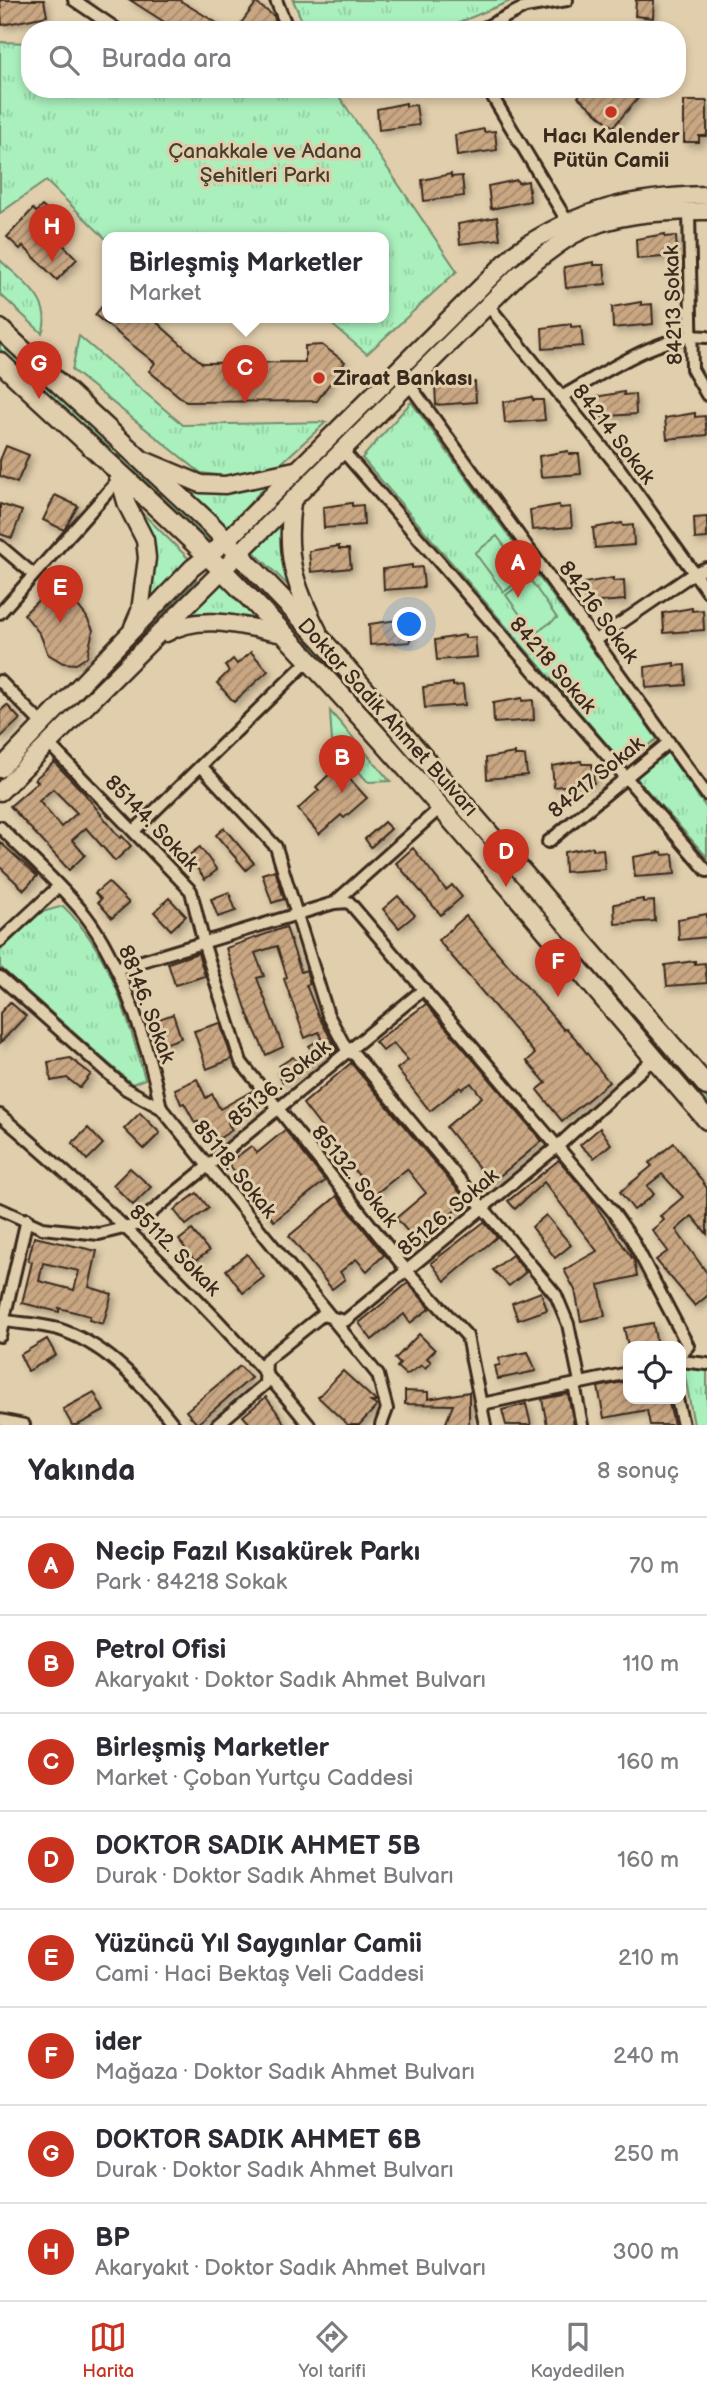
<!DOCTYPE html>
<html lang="tr">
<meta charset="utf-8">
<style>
body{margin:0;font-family:"Balsamiq Sans",sans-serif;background:#f7f7f7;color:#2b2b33}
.controls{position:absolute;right:21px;bottom:21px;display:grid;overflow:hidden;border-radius:14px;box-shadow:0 4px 10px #0003}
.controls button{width:63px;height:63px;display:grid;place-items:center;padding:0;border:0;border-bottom:2px solid #e1e1e2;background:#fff;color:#2b2b33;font:35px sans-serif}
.you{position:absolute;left:410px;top:625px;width:24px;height:24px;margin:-18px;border:5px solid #fff;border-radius:50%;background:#1a73e8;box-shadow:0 0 0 10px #1a73e833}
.badge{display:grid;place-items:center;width:46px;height:46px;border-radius:50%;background:#c8321e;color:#fff;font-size:23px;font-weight:700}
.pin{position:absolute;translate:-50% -58px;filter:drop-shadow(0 2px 4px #0008)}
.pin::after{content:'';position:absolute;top:37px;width:24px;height:21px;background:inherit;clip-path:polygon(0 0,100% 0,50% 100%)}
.popup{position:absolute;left:102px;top:232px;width:287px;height:91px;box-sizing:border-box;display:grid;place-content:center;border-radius:14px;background:#fff;filter:drop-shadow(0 2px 5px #0005);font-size:23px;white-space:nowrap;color:#7c7c81}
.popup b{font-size:26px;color:#2b2b33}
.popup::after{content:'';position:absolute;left:50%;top:100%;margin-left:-14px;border:14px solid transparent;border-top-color:#fff}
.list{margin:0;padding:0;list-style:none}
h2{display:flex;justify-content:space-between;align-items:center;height:91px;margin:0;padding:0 28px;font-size:30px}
h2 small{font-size:23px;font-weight:400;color:#7c7c81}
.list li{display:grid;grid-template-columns:46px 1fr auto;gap:21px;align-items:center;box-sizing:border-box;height:98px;padding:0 28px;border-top:2px solid #e1e1e2}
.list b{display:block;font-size:26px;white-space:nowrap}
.list p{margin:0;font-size:23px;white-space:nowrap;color:#7c7c81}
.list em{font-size:23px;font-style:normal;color:#7c7c81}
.icon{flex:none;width:38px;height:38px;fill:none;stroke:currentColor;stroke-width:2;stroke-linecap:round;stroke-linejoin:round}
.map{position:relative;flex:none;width:707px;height:1425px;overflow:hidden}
.search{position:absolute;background:#fff;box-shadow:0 4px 10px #0003;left:21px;right:21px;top:21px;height:77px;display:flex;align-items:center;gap:18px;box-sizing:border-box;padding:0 24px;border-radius:28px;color:#7c7c81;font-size:26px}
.sheet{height:875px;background:#fff}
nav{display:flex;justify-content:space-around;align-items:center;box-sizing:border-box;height:98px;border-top:2px solid #e1e1e2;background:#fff;font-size:19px;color:#7c7c81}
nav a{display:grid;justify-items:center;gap:4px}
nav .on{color:#c8321e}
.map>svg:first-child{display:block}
.grass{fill:url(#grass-tufts);stroke:#728d6e;stroke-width:2}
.pitch{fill:#a9f0bd;stroke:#728d6e;stroke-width:2}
.building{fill:url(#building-hatch);stroke:#3b2a1e;stroke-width:2;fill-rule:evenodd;filter:url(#shadow)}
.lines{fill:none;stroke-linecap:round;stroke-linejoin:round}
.minor-casing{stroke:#3b2a1e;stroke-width:16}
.secondary-casing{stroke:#3b2a1e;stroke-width:21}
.primary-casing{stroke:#3b2a1e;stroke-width:23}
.minor{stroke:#e1ceac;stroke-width:10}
.secondary{stroke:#e1ceac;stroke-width:16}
.primary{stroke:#e1ceac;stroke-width:18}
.poi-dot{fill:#c8321e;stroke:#e1ceac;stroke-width:2.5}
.labels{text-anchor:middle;stroke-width:6;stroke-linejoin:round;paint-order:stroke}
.poi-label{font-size:21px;font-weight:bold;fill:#3b2a1e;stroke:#e1ceac}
.park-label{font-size:21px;fill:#463e2e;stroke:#e1ceac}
.street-label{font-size:21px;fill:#3b2a1e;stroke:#e1ceac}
</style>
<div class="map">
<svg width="707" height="1425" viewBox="0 0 707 1425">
<defs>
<pattern id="grass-tufts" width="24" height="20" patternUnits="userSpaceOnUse" patternTransform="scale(1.75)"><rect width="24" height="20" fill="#a9f0bd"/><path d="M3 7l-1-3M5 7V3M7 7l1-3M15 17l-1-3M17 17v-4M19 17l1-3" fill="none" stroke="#92cea2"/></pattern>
<pattern id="building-hatch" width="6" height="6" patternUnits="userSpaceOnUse" patternTransform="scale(1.75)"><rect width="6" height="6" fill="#c9a783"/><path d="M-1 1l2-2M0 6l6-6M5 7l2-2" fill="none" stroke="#a4886b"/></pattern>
<filter id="shadow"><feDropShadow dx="3.5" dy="3.5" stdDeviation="3.5" flood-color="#0004"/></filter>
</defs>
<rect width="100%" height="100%" fill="#e1ceac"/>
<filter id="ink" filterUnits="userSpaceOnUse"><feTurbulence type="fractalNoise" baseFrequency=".0143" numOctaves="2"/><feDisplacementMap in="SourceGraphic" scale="14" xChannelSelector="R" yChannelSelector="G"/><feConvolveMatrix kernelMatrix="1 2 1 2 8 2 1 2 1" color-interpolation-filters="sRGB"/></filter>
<g filter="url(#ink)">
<g class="grass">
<path d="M293 0H513L441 30 398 26 385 30H306Z"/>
<path d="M0 42 30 43V89H334L457 271 367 354 323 317H383V237H107V240L46 181 0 213Z"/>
<path d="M0 260C21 281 54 300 42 333L0 294Z"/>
<path d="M79 336 183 425 326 422 276 468 233 477 201 473 72 370Z"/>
<path d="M0 342 212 538 209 541 135 472 123 465 0 349Z"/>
<path d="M411 402 657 739 623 763 362 458Z"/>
<path d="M175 478 272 479 228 527Z"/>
<path d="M129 500 189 559 144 605 151 563Z"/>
<path d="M288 516 294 591 254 552Z"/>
<path d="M237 570 304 640 323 652 707 1099V1106L319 657 234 572Z"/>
<path d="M196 580 198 581 0 782V778Z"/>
<path d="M221 582 266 629 224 619 185 617Z"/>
<path d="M330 711 390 781 368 782 332 742Z"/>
<path d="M667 752 707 809V857L635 777Z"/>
<path d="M63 906C111 953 127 1015 145 1079L132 1084 0 967V951L39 913Z"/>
<path d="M683 1365 707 1370V1425H694Z"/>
</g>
<g class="pitch">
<path d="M497 536 526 575 504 592 475 553Z"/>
<path d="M529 578 557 618 534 634 506 595Z"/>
</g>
<g class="building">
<path d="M0 0H44L47 16 2 25Z"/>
<path d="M130 0H179L217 23 213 30H177Z"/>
<path d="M636 0H654L653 18 635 16Z"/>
<path d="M256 3 274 16 278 30H236Z"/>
<path d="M584 89H632L640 96 613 127 578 97Z"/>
<path d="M684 101H707V136H699V142H684Z"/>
<path d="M406 103V106L416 105 419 125 379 130 377 109Z"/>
<path d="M484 129V132L495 131 497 150 457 156 455 135Z"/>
<path d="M451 174V177L462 176 464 196 424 201 422 180Z"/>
<path d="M517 180 518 183 528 181 530 201 491 209 488 186Z"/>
<path d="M42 206 57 219 48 229 77 259 57 280 23 246 20 249 7 237 33 209 36 212Z"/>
<path d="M497 217 500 239 460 244 458 224Z"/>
<path d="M665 234V237L676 236 677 256 637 259 636 239Z"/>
<path d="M594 262V265H604L606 284 566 288 564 267Z"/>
<path d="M107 300V317H151L202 363 305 362V346L322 345 345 362 317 401 186 402 149 371 155 363 95 315Z"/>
<path d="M641 302V305L652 304 653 324 613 328 612 307Z"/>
<path d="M571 324V327L581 326 583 346 543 349 542 328Z"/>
<path d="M464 380V383L475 382 476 402 436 405 435 385Z"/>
<path d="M624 392V395L635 394 636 414 596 417 595 397Z"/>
<path d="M532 397 533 400H543L545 420 505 423 503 402Z"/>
<path d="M695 413V417L705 416 707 435 667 439 665 418Z"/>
<path d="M6 446 29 455 17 483 0 476V460Z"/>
<path d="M568 451 569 454H579L581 474 541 477 539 456Z"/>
<path d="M55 495 78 506 64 530 43 520Z"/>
<path d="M352 503V506L363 505 364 525 324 528 323 507Z"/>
<path d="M0 504 22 511 12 538 0 534Z"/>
<path d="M559 505 560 508 570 507 572 527 532 530 530 510Z"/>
<path d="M707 517V538L695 539 694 518Z"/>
<path d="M622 523 623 526 633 525 634 545 595 548 593 528Z"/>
<path d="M339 546V549H349L351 568 311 572 309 551Z"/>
<path d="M412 565V568L422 567 424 587 384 590 383 569Z"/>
<path d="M613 578V581L624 580 625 600 585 603 584 583Z"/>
<path d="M58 581 86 616 93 630 87 657 76 664 63 663 48 654 40 634 24 614Z"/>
<path d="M692 608V611L703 610 704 630 664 633 663 613Z"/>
<path d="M398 620V623L409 622 410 642 370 645 369 624Z"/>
<path d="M465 635V638L475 637 477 657 437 660 435 640Z"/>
<path d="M251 652 268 671 234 702 217 683 229 671 225 666 233 659 237 664Z"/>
<path d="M674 663V666L685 665 686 685 646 688 645 667Z"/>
<path d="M453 683V686L463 685 465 705 425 708 423 687Z"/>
<path d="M522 698V701L533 700 534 720 494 723 493 703Z"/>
<path d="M7 705 20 719 0 738V711Z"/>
<path d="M515 753V756H525L527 775 487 779 486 758Z"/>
<path d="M581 761 582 764H592L594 783 554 787 552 766Z"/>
<path d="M54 762 84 793 120 838 122 836 131 846 115 861 86 828 72 840 85 855 69 870 10 806 38 782 35 779ZM53 789 77 813 61 827 39 801Z"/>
<path d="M338 766 367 798 344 818 341 815 319 834 298 809 319 790 316 787Z"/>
<path d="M384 822 391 829 371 847 365 839Z"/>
<path d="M224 828 254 863 246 870 216 835Z"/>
<path d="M0 842 37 876 24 890 0 867Z"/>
<path d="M200 847 217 870 205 879 188 856Z"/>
<path d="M593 847V850L603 849 605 869 565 872 564 852Z"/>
<path d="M413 848 446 890 452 885 462 897 441 915 396 863Z"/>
<path d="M662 852 663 855 673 854 675 874 635 877 633 857Z"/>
<path d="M275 870 284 899 272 903 262 874Z"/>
<path d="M108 882 129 903 112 918 98 902 101 899 95 893Z"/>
<path d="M229 892 236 911 218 917 211 899Z"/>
<path d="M398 896 415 915 399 928 383 909Z"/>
<path d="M169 898 186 916 171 930 154 912Z"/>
<path d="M643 899V902L654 901 655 921 615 924 614 904Z"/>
<path d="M707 914V937L679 940 678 919Z"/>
<path d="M466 916 564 1030 566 1028 575 1038 609 1082 562 1121 537 1090 546 1083 527 1061 535 1054 438 940Z"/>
<path d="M286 927 301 972 306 970 307 973 310 984 306 985 318 1015 337 1050 331 1055 329 1051 283 1082 277 1073 282 1070 279 1066 293 1057 296 1061 311 1051 309 1046 322 1038 319 1032 305 1038 284 979 287 977 277 946 255 953 264 976 257 978 283 1047 266 1055 248 1015 226 948Z"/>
<path d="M198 953 205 976 175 985 168 963Z"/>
<path d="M695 961V964L705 963 707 983 667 986 665 965Z"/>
<path d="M10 1002 26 1016 0 1043V1013Z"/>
<path d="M426 1004 542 1141 491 1183 446 1127 482 1097 471 1083 462 1089 460 1087 430 1111 397 1069 408 1060 393 1043 383 1051 375 1042Z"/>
<path d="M173 1014 181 1038 159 1046 151 1022Z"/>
<path d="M220 1023 232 1059 207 1069 194 1031Z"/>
<path d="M70 1058 91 1074 80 1088 67 1078 51 1081 48 1062Z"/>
<path d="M351 1063 467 1201 437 1225 441 1230 420 1246 396 1218 426 1193 418 1183 407 1169 374 1195 303 1104Z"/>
<path d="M197 1079 206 1098 212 1094 220 1109 252 1091 260 1104 228 1123 232 1130 212 1143 199 1121 195 1123 184 1103 181 1104 175 1089Z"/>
<path d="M140 1113 160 1133 144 1149 124 1129Z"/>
<path d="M88 1128 103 1144 87 1160 72 1143Z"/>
<path d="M600 1128 611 1144 594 1158 580 1145Z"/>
<path d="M285 1130 325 1181 274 1221 228 1163 251 1146 257 1153Z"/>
<path d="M674 1143 707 1188V1234L692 1216 676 1230 707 1273V1296L695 1306 656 1260 668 1251 652 1230 664 1220 660 1216 683 1197 662 1174 647 1186 654 1194 634 1210 620 1192 652 1166 649 1163Z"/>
<path d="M559 1160 586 1192 634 1261 637 1276 599 1285 605 1316 581 1321 575 1290 564 1270 597 1251 544 1182 515 1209 508 1201Z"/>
<path d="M130 1168 151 1187 133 1205 113 1185Z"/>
<path d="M197 1193 209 1208 186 1225 174 1210Z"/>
<path d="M337 1196 384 1255 367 1271 356 1259 340 1272 345 1279 332 1289 289 1236Z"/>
<path d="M546 1215 571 1245 555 1258 532 1227Z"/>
<path d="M484 1222 497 1237 445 1281 431 1263Z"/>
<path d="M192 1230 209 1251 195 1261 179 1240Z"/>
<path d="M34 1237 97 1251 89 1287 112 1294 103 1324 89 1320 90 1316 59 1308V1312L22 1303 32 1262 28 1261ZM43 1263 79 1271 74 1290 39 1281Z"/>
<path d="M247 1254 264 1277 243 1293 226 1270Z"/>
<path d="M512 1255 526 1272 509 1286 493 1270Z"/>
<path d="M408 1283 430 1308 410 1323 404 1314 372 1340 359 1323Z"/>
<path d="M541 1292 547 1310 518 1320 512 1303Z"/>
<path d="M653 1323 657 1346H628L624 1328Z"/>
<path d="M419 1334 435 1350 427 1358 431 1362 425 1368 422 1365 406 1375 397 1367 400 1364 395 1359Z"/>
<path d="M47 1339 56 1355 28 1371 20 1355Z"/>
<path d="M528 1352 536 1371 498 1379 495 1366 500 1365 499 1358Z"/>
<path d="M240 1366 251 1378 197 1424 186 1411Z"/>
<path d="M343 1371 377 1402H371L377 1406 359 1425H348L318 1397Z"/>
<path d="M628 1381V1399H668L674 1425H650L647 1410 604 1418 598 1387Z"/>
<path d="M405 1391 428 1392V1399L469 1392V1425H445L453 1405 405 1404Z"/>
<path d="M94 1392 104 1411 78 1425H72L63 1409Z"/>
<path d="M568 1394 574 1425H547L542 1399Z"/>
<path d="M266 1397 282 1419 284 1425H251L243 1416Z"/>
<path d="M526 1404 531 1425H506L502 1410Z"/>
</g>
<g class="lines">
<g class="minor-casing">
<g id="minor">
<path d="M74 0 118 30"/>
<path d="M276 0 288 30"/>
<path d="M480 30 525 7 567 0"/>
<path d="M488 89 567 221"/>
<path d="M689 211 692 369 707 395"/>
<path d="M487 304 619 468 707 591"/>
<path d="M409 384 707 795"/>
<path d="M561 397C600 376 663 331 707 337"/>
<path d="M343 451 707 871"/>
<path d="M0 546 33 574"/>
<path d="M0 613 114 485 116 474"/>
<path d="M596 640 694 573 707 568"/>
<path d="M0 681 43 725"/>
<path d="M48 743 191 891 205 948 241 1062 407 1271 467 1336 485 1425"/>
<path d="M202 767 276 847 328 1015 348 1052 355 1055 556 1295 568 1324 580 1382 575 1389 582 1425"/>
<path d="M0 827C28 856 60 884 85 915 121 961 150 1052 161 1108"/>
<path d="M134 831 308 661"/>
<path d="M548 842 669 742"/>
<path d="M334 903 440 808"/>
<path d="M0 941 58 887"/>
<path d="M116 969 334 903 349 902 613 1212 632 1239 688 1346 681 1354"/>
<path d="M0 977 126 1089 161 1108 378 1375 387 1409 381 1425"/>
<path d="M0 1115C111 1210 217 1311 309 1425"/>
<path d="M0 1209 42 1228 99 1234 136 1225 424 989"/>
<path d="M0 1320C21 1324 45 1324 64 1331 111 1348 144 1387 174 1425"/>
<path d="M0 1336 27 1219"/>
<path d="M681 1361 707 1364"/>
<path d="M677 1399 683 1425"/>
<path d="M482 1404 628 1373"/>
<path d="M0 1420 24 1425"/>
<path d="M217 1425 265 1384 266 1360 322 1315 345 1321 558 1146 654 1058"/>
</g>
</g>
<g class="secondary-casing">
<g id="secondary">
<path d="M146 461 201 484 225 485 295 470"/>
<path d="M117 471 127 505 145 540 147 558 140 611 133 627"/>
<path d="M292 503C285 556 294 584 318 631"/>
<path d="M166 633C203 612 244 627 284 634"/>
<path d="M0 769 192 568 226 541 517 251C579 209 632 197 707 195"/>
<path d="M0 792 519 274C537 261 554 246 573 235 614 212 661 212 707 211"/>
</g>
</g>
<g class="primary-casing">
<g id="primary">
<path d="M0 329 211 525 322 640 707 1086"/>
<path d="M0 362C78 436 160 507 235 583 402 753 552 940 707 1120"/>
</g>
</g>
<use href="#minor" class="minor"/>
<use href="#secondary" class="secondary"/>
<use href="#primary" class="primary"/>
</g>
</g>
<g class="poi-dot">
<circle cx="611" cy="112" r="7"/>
<circle cx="319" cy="378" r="7"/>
</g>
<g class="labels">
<g class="poi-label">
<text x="611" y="143">Hacı Kalender<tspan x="611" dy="24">Pütün Camii</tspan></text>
<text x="333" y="385" text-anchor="start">Ziraat Bankası</text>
</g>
<g class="park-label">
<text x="265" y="158">Çanakkale ve Adana<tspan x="265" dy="24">Şehitleri Parkı</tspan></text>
</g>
<g class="street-label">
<text transform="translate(673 305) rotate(-92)" y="7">84213 Sokak</text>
<text transform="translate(614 434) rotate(52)" y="7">84214 Sokak</text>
<text transform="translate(599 612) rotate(54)" y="7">84216 Sokak</text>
<text transform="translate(553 665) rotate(49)" y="7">84218 Sokak</text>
<text transform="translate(388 717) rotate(48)" y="7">Doktor Sadık Ahmet Bulvarı</text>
<text transform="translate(596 777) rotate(-39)" y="7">84217 Sokak</text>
<text transform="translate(152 823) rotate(46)" y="7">85144. Sokak</text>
<text transform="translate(147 1004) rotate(69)" y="7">88146. Sokak</text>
<text transform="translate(279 1083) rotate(-39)" y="7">85136. Sokak</text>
<text transform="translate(235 1169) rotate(51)" y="7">85118. Sokak</text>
<text transform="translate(355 1176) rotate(51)" y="7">85132. Sokak</text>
<text transform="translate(448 1212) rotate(-40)" y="7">85126. Sokak</text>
<text transform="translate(175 1250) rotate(45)" y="7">85112. Sokak</text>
</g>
</g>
</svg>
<div class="controls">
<button><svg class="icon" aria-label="locate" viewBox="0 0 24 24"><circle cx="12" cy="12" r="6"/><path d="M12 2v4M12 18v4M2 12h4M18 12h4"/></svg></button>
</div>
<div class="you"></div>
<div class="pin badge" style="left:518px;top:598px">A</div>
<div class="pin badge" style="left:342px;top:793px">B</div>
<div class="pin badge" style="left:245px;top:403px">C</div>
<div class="popup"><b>Birleşmiş Marketler</b>Market</div>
<div class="pin badge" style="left:506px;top:887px">D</div>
<div class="pin badge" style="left:60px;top:623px">E</div>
<div class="pin badge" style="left:558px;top:997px">F</div>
<div class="pin badge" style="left:39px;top:399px">G</div>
<div class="pin badge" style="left:52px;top:262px">H</div>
<div class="search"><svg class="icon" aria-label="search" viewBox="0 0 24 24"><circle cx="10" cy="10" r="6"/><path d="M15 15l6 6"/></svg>Burada ara</div>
</div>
<section class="sheet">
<h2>Yakında<small>8 sonuç</small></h2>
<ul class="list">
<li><span class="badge">A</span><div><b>Necip Fazıl Kısakürek Parkı</b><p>Park · 84218 Sokak</p></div><em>70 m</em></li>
<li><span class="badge">B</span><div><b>Petrol Ofisi</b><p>Akaryakıt · Doktor Sadık Ahmet Bulvarı</p></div><em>110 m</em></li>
<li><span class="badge">C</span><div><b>Birleşmiş Marketler</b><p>Market · Çoban Yurtçu Caddesi</p></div><em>160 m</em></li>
<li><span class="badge">D</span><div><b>DOKTOR SADIK AHMET 5B</b><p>Durak · Doktor Sadık Ahmet Bulvarı</p></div><em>160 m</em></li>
<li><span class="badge">E</span><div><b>Yüzüncü Yıl Saygınlar Camii</b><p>Cami · Haci Bektaş Veli Caddesi</p></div><em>210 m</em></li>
<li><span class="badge">F</span><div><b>ider</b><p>Mağaza · Doktor Sadık Ahmet Bulvarı</p></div><em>240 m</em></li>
<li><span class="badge">G</span><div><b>DOKTOR SADIK AHMET 6B</b><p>Durak · Doktor Sadık Ahmet Bulvarı</p></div><em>250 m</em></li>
<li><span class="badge">H</span><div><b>BP</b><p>Akaryakıt · Doktor Sadık Ahmet Bulvarı</p></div><em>300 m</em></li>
</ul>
</section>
<nav>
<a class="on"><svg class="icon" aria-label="map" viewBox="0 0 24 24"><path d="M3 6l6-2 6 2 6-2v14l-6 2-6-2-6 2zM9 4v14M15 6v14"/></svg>Harita</a>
<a><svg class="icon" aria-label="directions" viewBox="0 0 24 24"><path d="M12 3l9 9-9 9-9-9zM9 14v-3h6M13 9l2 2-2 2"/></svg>Yol tarifi</a>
<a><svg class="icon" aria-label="saved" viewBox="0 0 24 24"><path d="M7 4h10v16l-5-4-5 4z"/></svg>Kaydedilen</a>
</nav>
